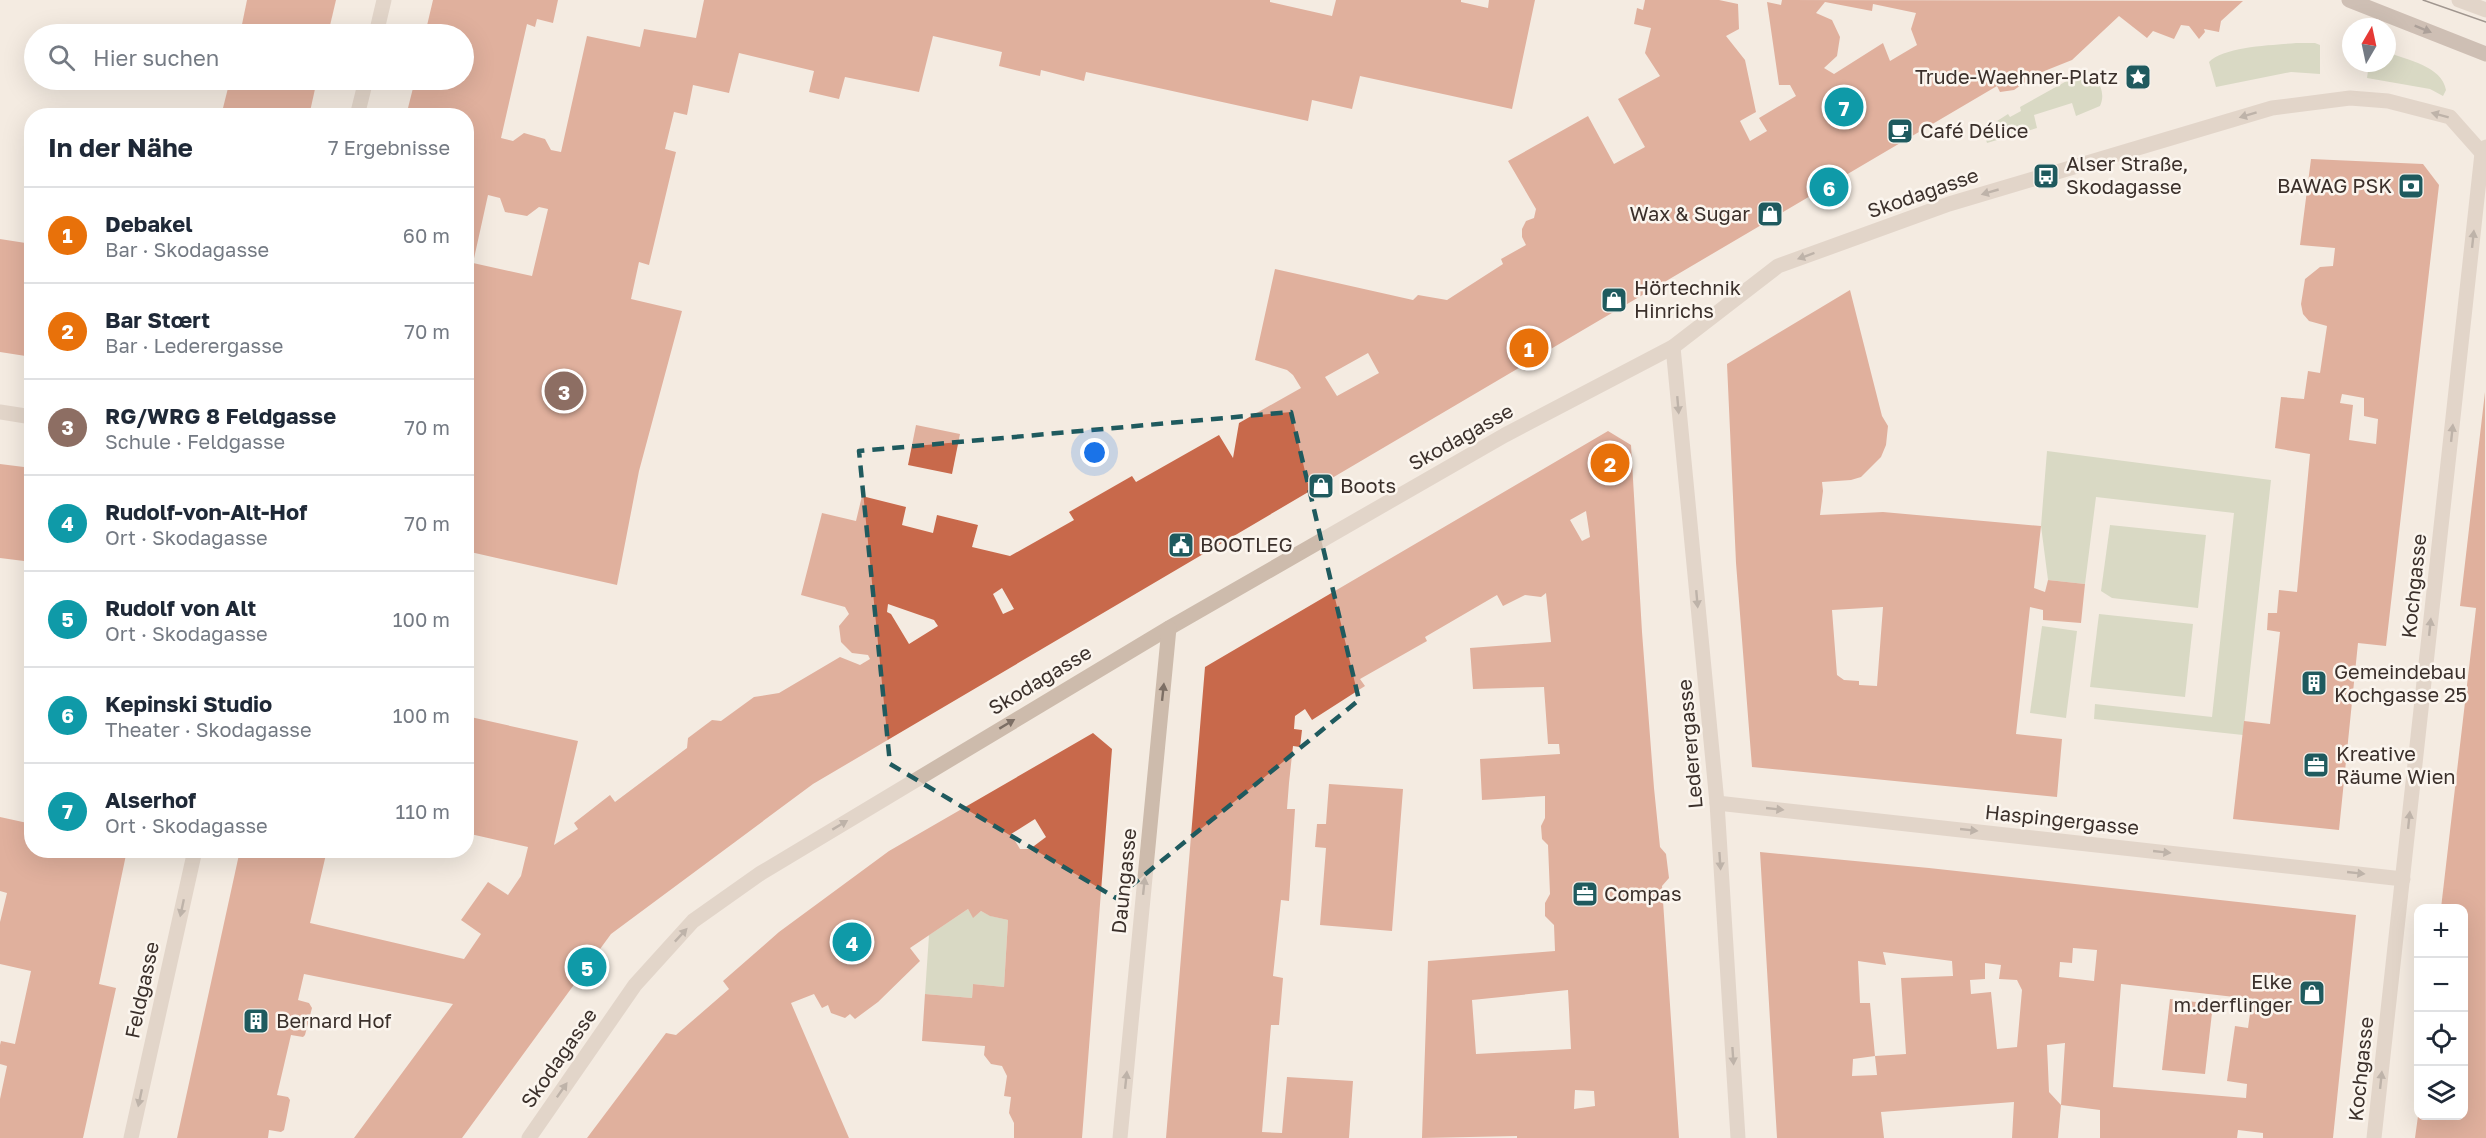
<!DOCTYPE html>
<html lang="de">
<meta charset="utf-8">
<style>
body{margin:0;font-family:"Golos Text",sans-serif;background:#f6f6f7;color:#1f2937}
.controls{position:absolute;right:18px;bottom:18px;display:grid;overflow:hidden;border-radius:12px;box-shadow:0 6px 24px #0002}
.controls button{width:54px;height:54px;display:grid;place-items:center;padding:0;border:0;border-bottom:2px solid #e0e1e3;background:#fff;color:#1f2937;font:30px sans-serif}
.compass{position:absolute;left:2342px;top:18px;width:54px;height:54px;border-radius:50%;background:#fff;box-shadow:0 6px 24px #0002;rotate:9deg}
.you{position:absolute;left:1095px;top:453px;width:21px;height:21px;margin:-15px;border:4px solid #fff;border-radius:50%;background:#1a73e8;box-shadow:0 0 0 9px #1a73e833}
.badge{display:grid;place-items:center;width:39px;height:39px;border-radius:50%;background:#1f5a5e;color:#fff;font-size:20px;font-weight:700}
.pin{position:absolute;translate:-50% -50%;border:3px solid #fff;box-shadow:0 2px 6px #0006}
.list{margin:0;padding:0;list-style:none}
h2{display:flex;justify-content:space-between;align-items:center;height:78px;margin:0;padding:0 24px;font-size:26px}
h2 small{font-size:20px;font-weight:400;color:#747a83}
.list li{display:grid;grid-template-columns:39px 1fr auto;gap:18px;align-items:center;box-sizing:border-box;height:96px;padding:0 24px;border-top:2px solid #e0e1e3}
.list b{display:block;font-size:22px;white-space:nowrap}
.list p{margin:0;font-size:20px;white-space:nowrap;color:#747a83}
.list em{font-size:20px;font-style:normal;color:#747a83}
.icon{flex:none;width:33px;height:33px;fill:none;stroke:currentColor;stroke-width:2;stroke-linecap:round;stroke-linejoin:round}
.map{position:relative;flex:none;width:2486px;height:1138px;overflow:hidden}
.search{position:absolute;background:#fff;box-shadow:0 6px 24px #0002;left:24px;top:24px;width:450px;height:66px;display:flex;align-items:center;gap:15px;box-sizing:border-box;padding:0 21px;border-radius:33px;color:#747a83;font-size:22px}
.panel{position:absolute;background:#fff;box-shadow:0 6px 24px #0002;left:24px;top:108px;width:450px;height:750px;border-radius:24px}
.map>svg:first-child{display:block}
.green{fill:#b8c4a0}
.building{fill:#c8694b;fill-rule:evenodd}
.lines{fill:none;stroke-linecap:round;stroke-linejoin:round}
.service{stroke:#cdbbac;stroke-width:15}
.minor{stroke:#cdbbac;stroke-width:15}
.secondary{stroke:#a18a7d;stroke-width:15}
.tram{stroke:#3b302b;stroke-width:1.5}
.oneway{fill:#544640}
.oneway2{fill:#7d6f65}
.marked{fill:none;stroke:#1f5a5e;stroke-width:4.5;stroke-dasharray:12 8;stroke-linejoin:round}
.labels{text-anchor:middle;stroke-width:5;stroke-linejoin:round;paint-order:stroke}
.poi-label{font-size:20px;fill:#3b302b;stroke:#fbf5ee;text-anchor:start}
.street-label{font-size:20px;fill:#3b302b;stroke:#fbf5ee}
</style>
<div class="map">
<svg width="2486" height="1138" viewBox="0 0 2486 1138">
<rect width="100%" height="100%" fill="#f4ebe1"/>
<g class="green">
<path d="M2296 43H2315L2320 45V74L2291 72 2216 87 2209 62C2224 46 2275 45 2296 43Z"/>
<path d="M2387 52C2407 60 2442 66 2446 90L2443 96 2430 89 2367 78 2369 63H2387Z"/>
<path d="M2081 73C2097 74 2107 91 2100 106L2076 116 2072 103 2034 115 2037 128 1987 143 1983 130 2008 114 2010 117 2021 111 2020 107Z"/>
<path d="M2047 451 2271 480 2243 735 2094 719 2095 704 2212 717 2234 513 2096 497 2085 584 2048 580 2041 526Z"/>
<path d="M2110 525 2206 535 2198 608 2112 598 2101 591Z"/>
<path d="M2099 614 2193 624 2185 697 2090 687Z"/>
<path d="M2042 626 2077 631 2066 718 2030 713Z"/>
<path d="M968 909 973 917 981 911 991 916 1008 920 1004 987 973 984 972 998 925 994 929 935Z"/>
</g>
<g class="building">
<path d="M247 0H336L328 34H240Z"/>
<path d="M433 0H558L553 23 537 19 535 27 527 24 501 138 513 141 524 133 545 139 551 150 561 152 587 36 640 47 644 29 696 38 704 0H1270V2L1332 16 1336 0H1461V2L1488 8 1489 0H1535L1512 109 1360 76 1352 109 1312 100 1308 121 1086 72 1084 81 1041 70 1040 76 999 66 1002 52 933 36 919 92 845 77 839 99 809 92 814 71 739 53 729 93 693 85 687 115 674 112 665 149 676 152 649 265 639 262 631 299 682 311 639 471 617 585 466 551V116H406L415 80H464V34H425ZM488 195 500 198 505 212 527 216 539 207 548 209 532 276 473 263Z"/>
<path d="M1645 0H1719L1738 4 1739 29 1726 36 1745 60 1756 112 1740 121 1750 141 1767 131 1759 118 1796 96 1790 85H1779L1767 2 1781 5 1782 0 2243 1 2221 21 2219 32 2204 29 2205 32 2199 39 2189 26 2181 25 2174 39 2153 31 2147 38 2119 16 2072 60 2037 74 2014 90 2000 92 1997 86 813 784 611 934 462 1138H354L453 1004 304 974 298 1000 309 1003 312 1008 305 1035 303 1037 291 1035 277 1095 288 1097 290 1100 284 1130 281 1132 269 1130 268 1138H177L240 850H327L310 923 464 959 481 934 461 920 488 882 508 895 521 876 528 847 466 833V716L578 741 554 845 578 829 574 823 610 795 615 802 687 748 688 738 712 720 721 721 754 697 779 693 840 657 860 665 870 659 868 655 852 653 841 642 839 626 849 614 845 607 801 595 822 513 856 521 862 496 906 507 902 525 933 533 937 515 978 525 972 547 1010 556 1074 520 1069 512 1132 476 1136 482 1219 435 1233 458 1239 423 1301 388 1293 375 1287 370 1255 360 1275 269 1413 300 1418 295 1447 300 1503 264 1501 259 1526 245 1522 237V229L1526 221 1534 218 1536 209 1508 161 1588 116 1614 164 1645 147 1618 99 1660 76 1645 53 1651 28 1634 24 1637 8 1643 10ZM1825 2 1872 11 1873 4 1916 13 1911 29 1917 45 1890 61 1883 43 1834 74 1824 68 1837 56 1840 37 1832 20 1816 13ZM1368 353 1379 373 1337 396 1325 377ZM1002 588 1014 609 1003 614 993 594ZM888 604 934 620 938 626 909 644 891 614 887 612Z"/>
<path d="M230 80H317L309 116H221Z"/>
<path d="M2311 159 2423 164 2439 185 2386 646 2358 643 2339 830 2233 819 2244 721 2270 724 2280 632 2267 630 2268 613H2277L2279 590 2297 592 2310 454 2275 448 2281 397 2304 399 2308 371 2320 373 2327 326 2309 321 2303 314 2301 304 2305 279 2320 267 2333 266 2335 248 2300 245ZM2342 394 2364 398V416L2378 419 2376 444 2349 440 2353 405 2340 403Z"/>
<path d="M0 239 32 244V357L0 352Z"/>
<path d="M1850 290 1882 416 1888 426 1886 445 1881 457 1861 477 1851 480 1822 482 1823 491 1820 515 1883 512 2041 526 2034 588 2045 592 2048 580 2085 584 2081 623 2043 620V610L2030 607 2016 734 2062 739 2057 797 1752 767 1736 563 1727 364ZM1883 607 1877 686 1859 685V681L1844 680 1837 675 1832 610Z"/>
<path d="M2485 392 2486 1138H2415L2418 1116H2464V908H2441L2476 608 2460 606Z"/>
<path d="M916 425 960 434 952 474 908 465Z"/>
<path d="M1608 431 1631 445 1642 632 1654 788 1660 847 1666 854 1669 878 1662 886 1679 1138H1517V1136L1422 1138 1428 961 1555 951 1554 925 1545 916V903L1550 894 1548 845 1542 839 1541 826 1545 818V796L1482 800 1480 759 1560 754 1559 744H1548L1544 687 1473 689 1470 648 1551 642 1546 593 1541 597 1525 595 1503 606 1497 595 1425 637 1427 641 1360 679 1365 686 1312 720 1305 709 1295 716 1294 729 1302 730 1300 747 1293 746 1289 783 1287 809H1295L1289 901 1281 900 1273 976 1283 978 1279 1025H1271L1262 1132 1282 1133 1287 1077 1353 1081 1349 1138H1166L1205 667ZM1586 511 1590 537 1582 541 1570 520ZM1568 990 1571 1049 1476 1054 1472 1000ZM1575 1090 1594 1091 1595 1106 1574 1109Z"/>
<path d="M0 464 32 468V562L0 558Z"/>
<path d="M1093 733 1112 749 1082 1138H1014V1123L1009 1113 1011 1097 1004 1096 1007 1076 1002 1066 991 1064 984 1055 985 1046 922 1041 925 994 972 998 973 984 1004 987 1008 920 990 916 981 911 973 918 968 909 910 948 920 961 878 1002 855 1019 850 1014 845 1018 831 1013 828 1005 822 1008 814 994 791 1003 849 1138H587L666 1033 676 1035 729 989 723 981 779 932 889 851ZM1035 819 1046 837 1030 849H1020L1011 834Z"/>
<path d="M1329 784 1403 789 1392 931 1320 925 1326 848 1315 847 1317 824H1326Z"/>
<path d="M0 817 32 824V850H127L99 984 116 988 83 1138H0V1099L7 1066 0 1064V1045L1 1041 15 1044 31 971 0 964V922L7 893 0 891Z"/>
<path d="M1760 852 1929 868 2356 915 2333 1138H2263V1133L2238 1130 2237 1138H2100V1110L2061 1105 2058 1138H2012L2014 1102 1881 1112 1884 1138H1777ZM2073 948 2097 950 2094 981 2059 977 2060 962 2072 963ZM1883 952 1952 961 1953 976 1901 978 1906 1054 1875 1056 1877 1075 1852 1076 1853 1059 1875 1056 1870 1003H1860L1858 961 1886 965ZM1985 963 2001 965 1999 979 2017 980 2022 990 2017 1047 1997 1049 1991 992 1971 994 1970 980 1985 979ZM2121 984 2252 999 2248 1028 2235 1026 2227 1081 2247 1084 2246 1098 2113 1087ZM2065 1043 2061 1105 2049 1092 2047 1045Z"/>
<path d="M2170 999 2213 1004 2205 1074 2162 1070Z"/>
</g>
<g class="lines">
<path class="service" d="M2459 0 2486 10"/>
<g class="minor">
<path d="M376 34 384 0"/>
<path d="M357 116 366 80"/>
<path d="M1673 347 1717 803 1738 1138"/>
<path d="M0 412 32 417"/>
<path d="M1717 803 2403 879"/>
<path d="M131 1138 195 850"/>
<path d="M529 1138 635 985 693 921 761 873 1169 628 1505 435 1673 347 1778 266 1949 204 2272 108 2350 98 2388 101 2450 117 2482 153"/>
<path d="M1120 1138 1169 628"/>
<path d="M2374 1138 2482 153 2486 147"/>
</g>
<path class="secondary" d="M2349 0 2486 54"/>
<path class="tram" d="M2423 0 2486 22"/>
</g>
<defs><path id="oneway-solid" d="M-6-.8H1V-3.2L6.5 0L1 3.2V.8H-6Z" transform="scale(1.5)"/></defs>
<use class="oneway" href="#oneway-solid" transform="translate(2423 29) rotate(22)"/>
<g class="oneway2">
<use href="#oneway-solid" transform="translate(2248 115) rotate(163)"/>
<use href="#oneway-solid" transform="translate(2440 115) rotate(-165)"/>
<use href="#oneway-solid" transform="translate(1990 192) rotate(164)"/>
<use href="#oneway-solid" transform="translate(2473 239) rotate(-84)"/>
<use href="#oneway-solid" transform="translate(1806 256) rotate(160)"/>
<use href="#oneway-solid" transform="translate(1678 405) rotate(85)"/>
<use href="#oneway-solid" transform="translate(2452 433) rotate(-84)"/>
<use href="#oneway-solid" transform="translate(1697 599) rotate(85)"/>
<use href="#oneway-solid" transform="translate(2430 627) rotate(-84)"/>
<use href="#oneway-solid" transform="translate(1163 692) rotate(-84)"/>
<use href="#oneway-solid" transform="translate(1007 724) rotate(-31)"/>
<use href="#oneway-solid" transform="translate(1775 809) rotate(6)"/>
<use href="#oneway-solid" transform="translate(2409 820) rotate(-84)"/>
<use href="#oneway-solid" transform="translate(840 825) rotate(-31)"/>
<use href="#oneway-solid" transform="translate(1969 830) rotate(6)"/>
<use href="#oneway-solid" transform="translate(2162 852) rotate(6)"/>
<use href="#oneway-solid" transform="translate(1720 861) rotate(86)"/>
<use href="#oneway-solid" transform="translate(2356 873) rotate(6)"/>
<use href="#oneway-solid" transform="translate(1144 886) rotate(-84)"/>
<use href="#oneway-solid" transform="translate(182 908) rotate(102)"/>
<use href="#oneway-solid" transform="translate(681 935) rotate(-47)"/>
<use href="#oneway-solid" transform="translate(1733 1056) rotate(86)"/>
<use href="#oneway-solid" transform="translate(1126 1080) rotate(-84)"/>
<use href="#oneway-solid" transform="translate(2381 1080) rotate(-84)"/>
<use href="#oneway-solid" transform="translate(562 1090) rotate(-55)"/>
<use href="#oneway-solid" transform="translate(140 1098) rotate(102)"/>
</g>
<path d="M0 0H2486V1138H0ZM1291 412 1359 700 1116 898 890 764 859 451Z" fill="#f4ebe1" fill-opacity=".55" fill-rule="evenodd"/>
<path class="marked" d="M1291 412 1359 700 1116 898 890 764 859 451Z"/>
<defs>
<g id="sight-square" transform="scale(1.35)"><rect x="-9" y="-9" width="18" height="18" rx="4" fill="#1f5a5e" stroke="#fbf5ee"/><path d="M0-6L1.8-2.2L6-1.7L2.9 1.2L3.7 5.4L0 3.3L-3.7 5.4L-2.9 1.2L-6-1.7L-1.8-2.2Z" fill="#fff"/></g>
<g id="cafe-square" transform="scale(1.35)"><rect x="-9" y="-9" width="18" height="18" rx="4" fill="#1f5a5e" stroke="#fbf5ee"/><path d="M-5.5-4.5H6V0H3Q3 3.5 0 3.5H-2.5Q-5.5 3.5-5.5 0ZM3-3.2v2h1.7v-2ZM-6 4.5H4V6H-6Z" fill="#fff"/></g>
<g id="bus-square" transform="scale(1.35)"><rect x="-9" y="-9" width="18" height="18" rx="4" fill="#1f5a5e" stroke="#fbf5ee"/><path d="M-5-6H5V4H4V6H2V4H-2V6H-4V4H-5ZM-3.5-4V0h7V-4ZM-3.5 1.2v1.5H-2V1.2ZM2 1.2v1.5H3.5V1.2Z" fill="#fff"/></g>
<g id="bank-square" transform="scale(1.35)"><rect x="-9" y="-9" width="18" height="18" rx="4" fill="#1f5a5e" stroke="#fbf5ee"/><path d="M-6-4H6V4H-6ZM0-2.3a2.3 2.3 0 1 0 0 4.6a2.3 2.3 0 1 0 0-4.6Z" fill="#fff"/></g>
<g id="shop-square" transform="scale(1.35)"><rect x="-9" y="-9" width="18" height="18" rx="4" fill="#1f5a5e" stroke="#fbf5ee"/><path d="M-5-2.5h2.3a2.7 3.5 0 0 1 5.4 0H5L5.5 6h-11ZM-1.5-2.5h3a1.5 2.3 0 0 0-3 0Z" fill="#fff"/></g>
<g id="civic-square" transform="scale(1.35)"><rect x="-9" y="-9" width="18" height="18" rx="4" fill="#1f5a5e" stroke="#fbf5ee"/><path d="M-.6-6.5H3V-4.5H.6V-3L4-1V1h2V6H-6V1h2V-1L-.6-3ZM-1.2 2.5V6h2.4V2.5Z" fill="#fff"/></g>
<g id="building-square" transform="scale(1.35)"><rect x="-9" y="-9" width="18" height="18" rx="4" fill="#1f5a5e" stroke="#fbf5ee"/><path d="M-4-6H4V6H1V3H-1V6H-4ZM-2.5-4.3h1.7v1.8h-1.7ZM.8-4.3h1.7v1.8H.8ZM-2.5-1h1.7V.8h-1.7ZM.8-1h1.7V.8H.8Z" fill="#fff"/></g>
<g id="office-square" transform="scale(1.35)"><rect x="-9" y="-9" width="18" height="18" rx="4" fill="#1f5a5e" stroke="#fbf5ee"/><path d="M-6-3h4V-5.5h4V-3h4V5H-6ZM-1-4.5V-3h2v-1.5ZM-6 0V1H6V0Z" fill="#fff"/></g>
</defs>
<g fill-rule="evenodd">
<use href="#sight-square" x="2138" y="77"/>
<use href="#cafe-square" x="1900" y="131"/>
<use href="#bus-square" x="2046" y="176"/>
<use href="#bank-square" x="2411" y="186"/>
<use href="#shop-square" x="1770" y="214"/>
<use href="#shop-square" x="1614" y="300"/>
<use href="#shop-square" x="1321" y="486"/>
<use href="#civic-square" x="1181" y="545"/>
<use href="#building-square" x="2314" y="683"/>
<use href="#office-square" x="2316" y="765"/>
<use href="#office-square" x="1585" y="894"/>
<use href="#shop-square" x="2312" y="993"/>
<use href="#building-square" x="256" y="1021"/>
</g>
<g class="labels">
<g class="poi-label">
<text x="2118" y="84" text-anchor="end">Trude-Waehner-Platz</text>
<text x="1920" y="138">Café Délice</text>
<text x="2066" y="171">Alser Straße,<tspan x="2066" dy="23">Skodagasse</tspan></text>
<text x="2392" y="193" text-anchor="end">BAWAG PSK</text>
<text x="1750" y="221" text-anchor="end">Wax &amp; Sugar</text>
<text x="1634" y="295">Hörtechnik<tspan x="1634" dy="23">Hinrichs</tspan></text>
<text x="1340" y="493">Boots</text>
<text x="1200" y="552">BOOTLEG</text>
<text x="2334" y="679">Gemeindebau<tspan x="2334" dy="23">Kochgasse 25</tspan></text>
<text x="2336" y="761">Kreative<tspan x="2336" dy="23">Räume Wien</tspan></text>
<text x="1604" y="901">Compas</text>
<text x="2292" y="989" text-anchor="end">Elke<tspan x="2292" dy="23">m.derflinger</tspan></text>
<text x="276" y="1028">Bernard Hof</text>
</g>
<g class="street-label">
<text transform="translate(1923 193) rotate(-19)" y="7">Skodagasse</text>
<text transform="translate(1461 437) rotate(-29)" y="7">Skodagasse</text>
<text transform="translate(2414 586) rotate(-84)" y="7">Kochgasse</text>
<text transform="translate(1040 680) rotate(-31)" y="7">Skodagasse</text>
<text transform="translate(1690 744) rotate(-95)" y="7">Lederergasse</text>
<text transform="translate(2062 820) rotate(6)" y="7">Haspingergasse</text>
<text transform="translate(1124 881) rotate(-84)" y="7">Daungasse</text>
<text transform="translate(142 990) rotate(-78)" y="7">Feldgasse</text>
<text transform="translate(559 1058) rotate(-55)" y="7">Skodagasse</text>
<text transform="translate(2361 1069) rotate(-84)" y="7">Kochgasse</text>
</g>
</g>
</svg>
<div class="controls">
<button>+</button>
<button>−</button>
<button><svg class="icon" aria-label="locate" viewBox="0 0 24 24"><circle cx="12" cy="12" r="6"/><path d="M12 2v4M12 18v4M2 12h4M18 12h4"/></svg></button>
<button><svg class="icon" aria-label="layers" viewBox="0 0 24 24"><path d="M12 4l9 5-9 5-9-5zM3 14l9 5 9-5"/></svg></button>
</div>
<svg class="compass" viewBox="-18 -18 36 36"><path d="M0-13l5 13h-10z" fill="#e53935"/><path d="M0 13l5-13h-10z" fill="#747a83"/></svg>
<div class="you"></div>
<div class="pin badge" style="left:1529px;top:348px;background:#e8710a">1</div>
<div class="pin badge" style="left:1610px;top:463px;background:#e8710a">2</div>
<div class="pin badge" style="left:564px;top:391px;background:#8d6e63">3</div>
<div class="pin badge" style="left:852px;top:942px;background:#0f9aa8">4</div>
<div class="pin badge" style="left:587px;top:967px;background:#0f9aa8">5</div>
<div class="pin badge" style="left:1829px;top:187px;background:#0f9aa8">6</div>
<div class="pin badge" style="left:1844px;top:107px;background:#0f9aa8">7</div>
<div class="search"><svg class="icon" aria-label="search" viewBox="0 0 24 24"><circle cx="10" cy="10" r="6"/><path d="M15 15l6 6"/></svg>Hier suchen</div>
<section class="panel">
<h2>In der Nähe<small>7 Ergebnisse</small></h2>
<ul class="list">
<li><span class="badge" style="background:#e8710a">1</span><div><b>Debakel</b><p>Bar · Skodagasse</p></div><em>60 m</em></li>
<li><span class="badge" style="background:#e8710a">2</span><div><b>Bar Stœrt</b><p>Bar · Lederergasse</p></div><em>70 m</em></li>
<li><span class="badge" style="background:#8d6e63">3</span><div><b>RG/WRG 8 Feldgasse</b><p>Schule · Feldgasse</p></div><em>70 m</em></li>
<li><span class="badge" style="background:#0f9aa8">4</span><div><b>Rudolf-von-Alt-Hof</b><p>Ort · Skodagasse</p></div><em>70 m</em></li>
<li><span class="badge" style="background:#0f9aa8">5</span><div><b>Rudolf von Alt</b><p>Ort · Skodagasse</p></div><em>100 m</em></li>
<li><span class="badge" style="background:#0f9aa8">6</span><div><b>Kepinski Studio</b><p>Theater · Skodagasse</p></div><em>100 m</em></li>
<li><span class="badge" style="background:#0f9aa8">7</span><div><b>Alserhof</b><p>Ort · Skodagasse</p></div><em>110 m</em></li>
</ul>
</section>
</div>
